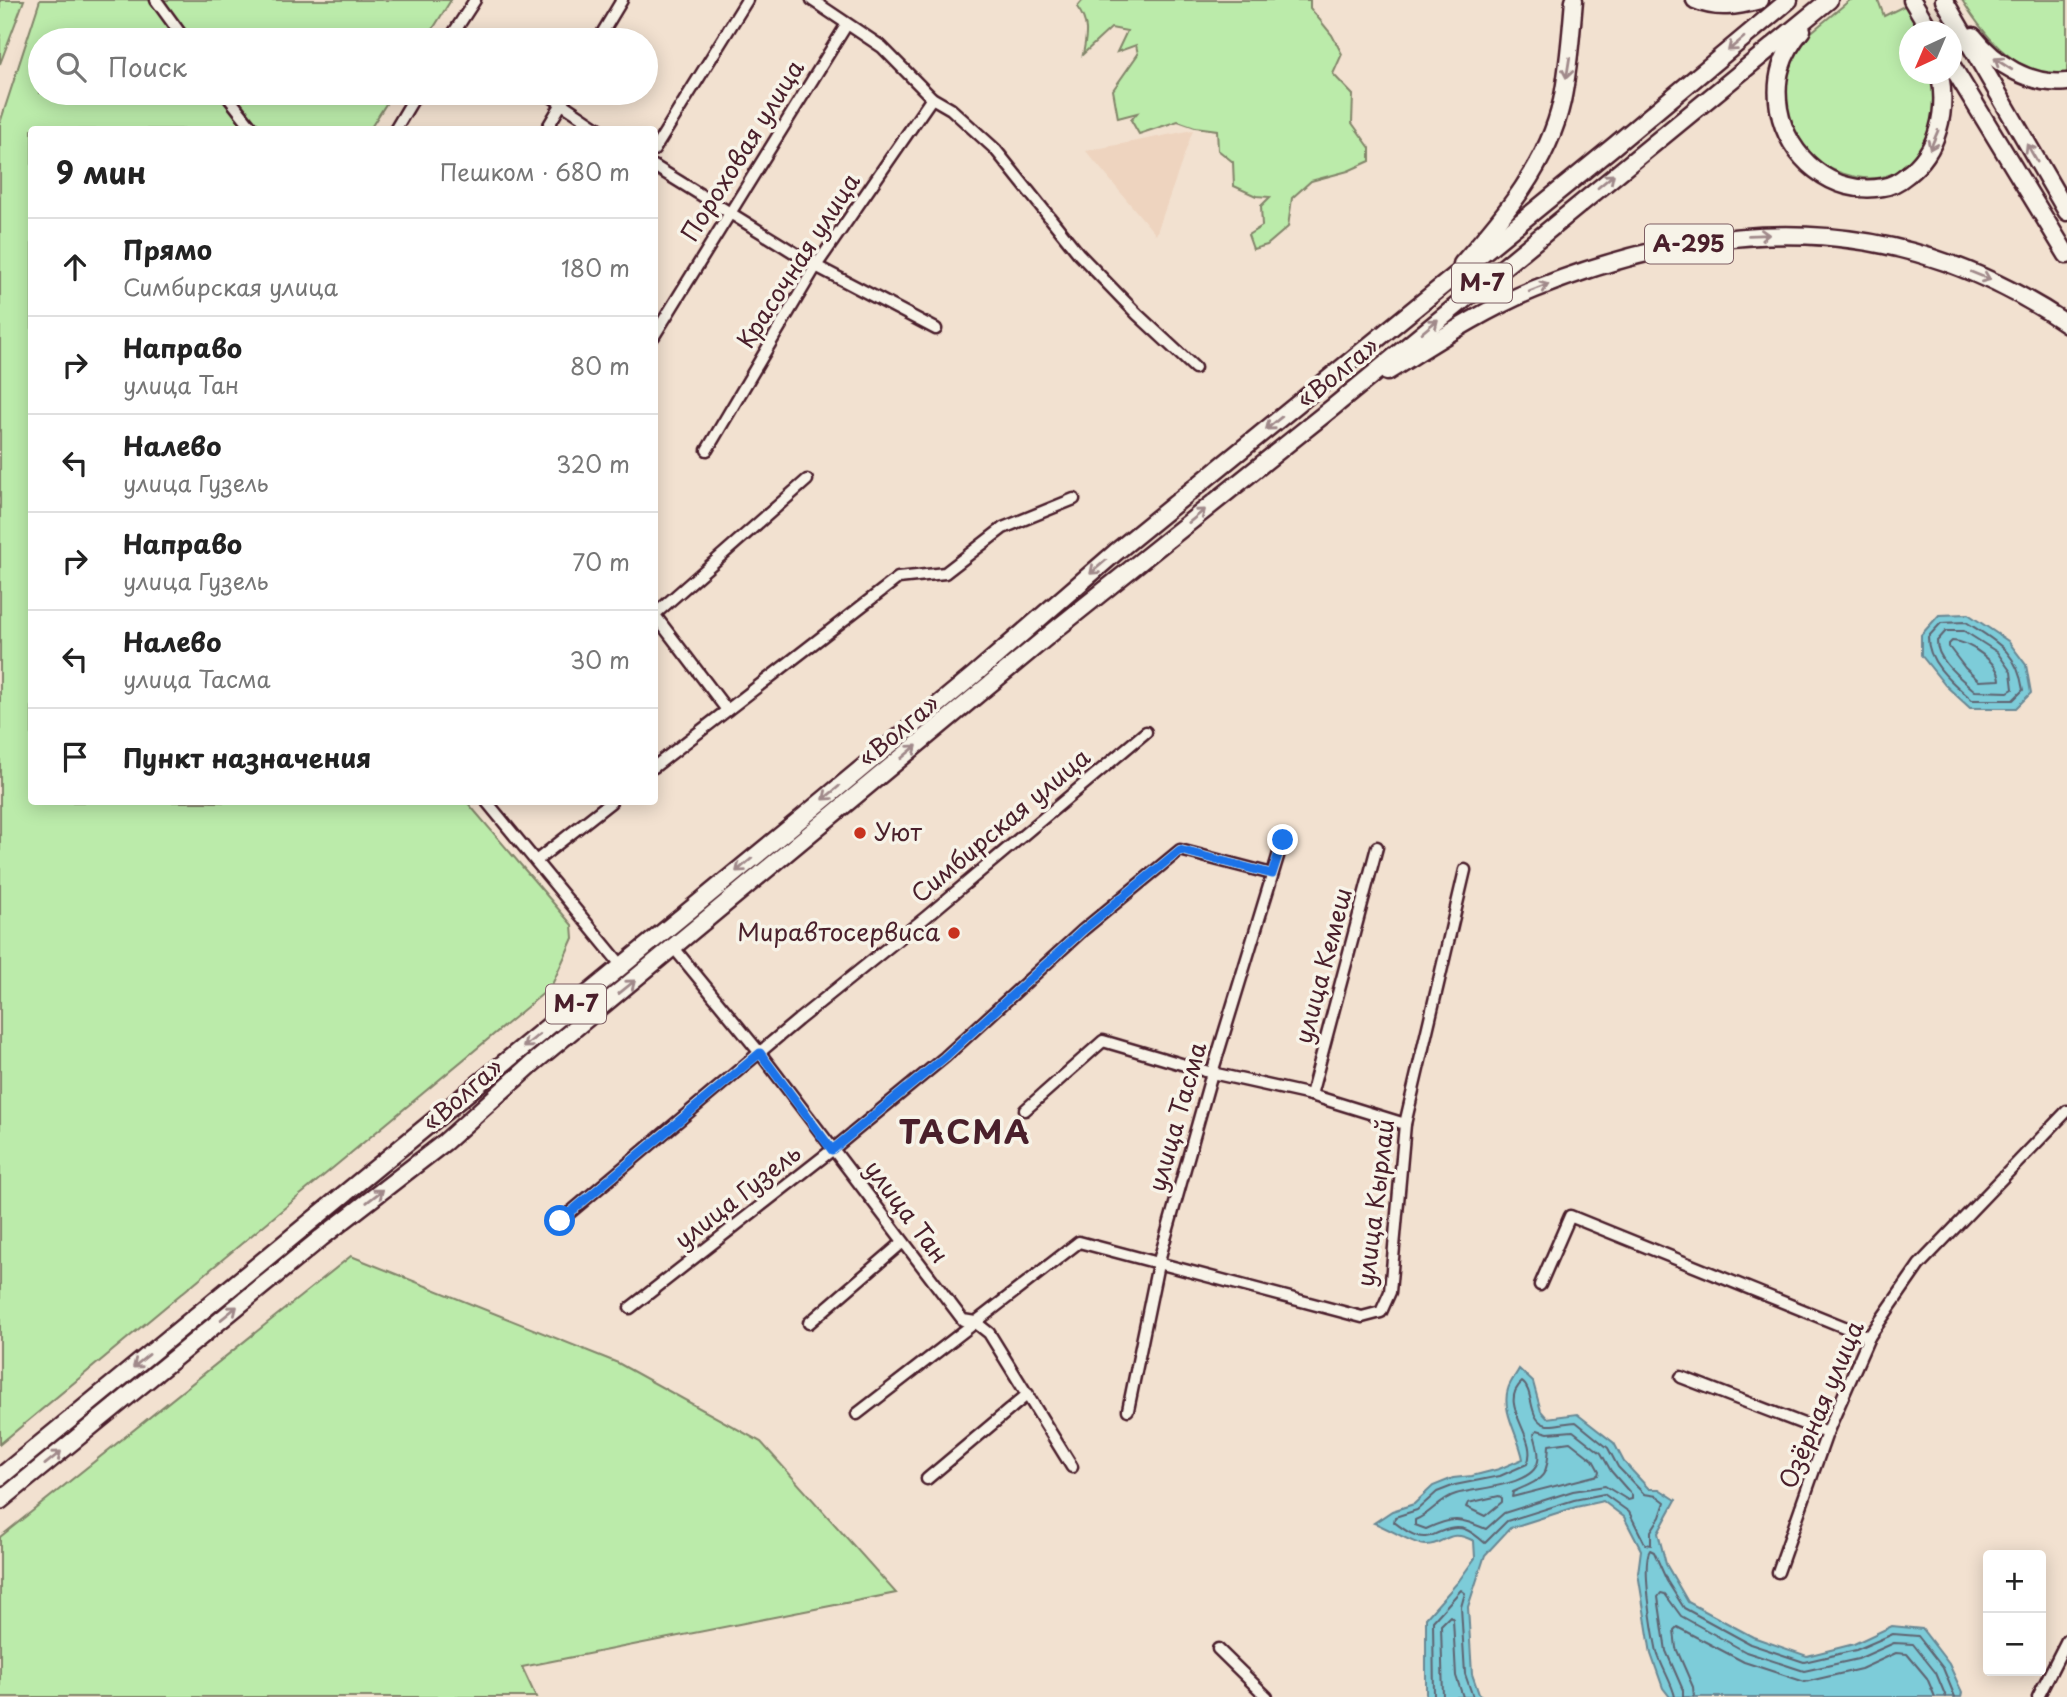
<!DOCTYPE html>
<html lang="ru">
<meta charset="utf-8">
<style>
body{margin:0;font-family:"Playpen Sans",sans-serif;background:#f6f6f6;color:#222}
.controls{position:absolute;right:21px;bottom:21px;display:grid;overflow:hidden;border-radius:7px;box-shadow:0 4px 18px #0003}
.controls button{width:63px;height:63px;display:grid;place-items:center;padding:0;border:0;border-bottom:2px solid #e0e0e0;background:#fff;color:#222;font:35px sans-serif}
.compass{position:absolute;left:1899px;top:21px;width:63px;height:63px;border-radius:50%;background:#fff;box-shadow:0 4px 18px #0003;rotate:224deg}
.stop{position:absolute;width:21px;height:21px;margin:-16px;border:5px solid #1a73e8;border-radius:50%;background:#fff}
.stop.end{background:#1a73e8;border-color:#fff;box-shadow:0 2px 7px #0008}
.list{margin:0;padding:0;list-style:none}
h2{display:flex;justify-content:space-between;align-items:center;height:91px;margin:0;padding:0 28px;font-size:30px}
h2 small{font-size:23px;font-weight:400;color:#767676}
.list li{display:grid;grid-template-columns:46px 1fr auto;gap:21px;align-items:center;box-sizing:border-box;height:98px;padding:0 28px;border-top:2px solid #e0e0e0}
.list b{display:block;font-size:26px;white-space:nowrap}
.list p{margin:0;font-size:23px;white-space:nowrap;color:#767676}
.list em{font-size:23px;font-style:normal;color:#767676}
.icon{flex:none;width:38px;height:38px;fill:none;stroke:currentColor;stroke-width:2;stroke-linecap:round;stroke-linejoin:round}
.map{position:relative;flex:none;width:2067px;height:1697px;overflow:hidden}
.search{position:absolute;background:#fff;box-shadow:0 4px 18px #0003;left:28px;top:28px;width:630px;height:77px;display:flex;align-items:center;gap:18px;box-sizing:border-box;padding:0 24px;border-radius:38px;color:#767676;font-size:26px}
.panel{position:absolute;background:#fff;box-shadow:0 4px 18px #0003;left:28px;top:126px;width:630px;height:679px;border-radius:7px}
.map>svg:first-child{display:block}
.built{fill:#eed4bf}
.green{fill:#bbebaa;stroke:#82856a;stroke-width:2}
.water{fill:#7dccd9;stroke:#698793;stroke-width:2}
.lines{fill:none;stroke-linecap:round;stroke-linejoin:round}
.shore{stroke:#5e6471;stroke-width:2}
.minor-casing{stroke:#4a1f2b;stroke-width:15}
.primary-casing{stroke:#4a1f2b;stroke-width:21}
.trunk-casing{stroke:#4a1f2b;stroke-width:21}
.minor{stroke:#f7f3e8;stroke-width:10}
.primary{stroke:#f7f3e8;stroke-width:16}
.trunk{stroke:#f7f3e8;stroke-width:16}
.oneway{stroke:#a0898a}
.route{stroke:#1a73e8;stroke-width:9}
.poi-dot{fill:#c8321e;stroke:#f7f3e8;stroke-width:2.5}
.labels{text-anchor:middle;stroke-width:7;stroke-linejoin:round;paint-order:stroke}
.shield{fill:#f7f3e8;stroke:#7e5f64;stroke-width:2}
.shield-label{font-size:23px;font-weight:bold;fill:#4a1f2b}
.street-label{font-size:24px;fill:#4a1f2b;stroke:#f7f3e8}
.poi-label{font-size:24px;fill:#4a1f2b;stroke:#f7f3e8;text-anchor:start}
.district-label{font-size:32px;font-weight:bold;letter-spacing:2px;fill:#4a1f2b;stroke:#f7f3e8}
</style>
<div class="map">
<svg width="2067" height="1697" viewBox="0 0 2067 1697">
<rect width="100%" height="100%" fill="#f2e1d0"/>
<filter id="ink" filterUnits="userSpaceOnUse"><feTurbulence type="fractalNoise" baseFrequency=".0143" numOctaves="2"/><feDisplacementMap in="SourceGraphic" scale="14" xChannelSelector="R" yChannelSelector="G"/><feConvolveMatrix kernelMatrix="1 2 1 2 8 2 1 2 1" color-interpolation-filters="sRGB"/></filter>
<g filter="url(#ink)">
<path class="built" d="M1193 130 1156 235 1086 151Z"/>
<g class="green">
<path d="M0 0H24L0 64Z"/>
<path d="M40 0H451L426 40H40V93H393L370 129 32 130V802H467L572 925 573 938 551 987 0 1444V123Z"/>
<path d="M1083 0H1310V8L1332 35 1342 54 1333 74 1353 95 1352 123 1370 148V161L1348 171 1311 181 1292 198 1288 227 1267 245 1253 249 1248 235 1262 226 1261 206 1270 197 1256 196 1234 186 1233 162 1218 150 1217 130 1195 127 1178 121 1139 134 1131 120 1137 113 1118 118 1113 90 1138 54 1136 45 1117 52 1127 31 1111 28 1083 54C1087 35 1089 23 1077 7Z"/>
<path d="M1850 0H1878L1884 16 1906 5 1921 31 1910 32V74H1937C1936 97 1936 121 1924 142 1918 152 1909 164 1899 170 1867 190 1818 170 1799 142 1785 123 1783 97 1787 75 1789 63 1790 54 1797 44Z"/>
<path d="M1962 0H2067V75C2017 78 1986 38 1962 0Z"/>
<path d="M351 1256 618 1363 761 1442 896 1593 522 1667 536 1697H0V1537Z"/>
</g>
<g class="water">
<path d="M1968 614 2008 641 2026 665 2031 693 2016 708H1970L1945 685 1921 655V635L1939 615Z"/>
<path d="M1519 1369 1533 1382 1541 1411 1547 1418 1577 1414 1614 1443 1624 1462 1649 1489H1659L1676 1500 1658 1533 1666 1564 1688 1602 1753 1637 1807 1656 1854 1644 1892 1626 1922 1629 1949 1664 1962 1692 1961 1697H1670L1663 1688 1651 1654 1638 1573 1641 1550 1624 1517 1603 1501 1576 1507 1510 1528 1485 1555 1468 1607 1472 1674 1479 1694 1484 1697H1428L1426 1694V1618L1458 1582 1475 1558 1474 1541C1447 1527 1446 1545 1426 1545 1413 1545 1389 1528 1374 1523L1392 1511 1414 1504 1433 1486 1453 1478 1472 1476 1499 1469 1523 1459C1519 1436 1501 1411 1508 1389 1510 1382 1516 1375 1519 1369Z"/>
</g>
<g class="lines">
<g class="shore">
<path d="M1966 622C1997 642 2017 651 2023 690L2013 700H1972C1954 684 1927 663 1928 637L1941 623Z"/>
<path d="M1946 631H1964L1997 652 2011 672 2013 689 2008 692 1975 691C1962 679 1936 660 1937 641Z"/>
<path d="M1952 641C1969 641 1999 663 2000 680L1979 681 1965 668 1949 647V644Z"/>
<path d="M1522 1382C1535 1391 1527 1421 1547 1425 1555 1426 1567 1422 1576 1422L1608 1448 1618 1467 1644 1494 1657 1496 1665 1502 1660 1517 1651 1531V1545L1645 1544 1629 1512 1604 1494 1574 1500 1507 1521 1485 1543C1470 1530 1462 1523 1440 1532 1434 1534 1430 1538 1424 1537 1413 1537 1402 1528 1394 1522L1395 1517 1417 1510 1437 1492 1455 1485 1500 1476 1527 1464C1540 1438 1496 1405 1522 1382Z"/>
<path d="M1537 1430 1548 1433 1573 1431 1601 1453 1611 1471 1632 1495V1499L1628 1500 1605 1486 1573 1491 1504 1513 1486 1529C1459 1518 1454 1516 1426 1529L1415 1525V1520C1431 1514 1439 1499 1456 1494 1475 1488 1534 1486 1538 1461 1540 1452 1536 1442 1534 1434Z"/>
<path d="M1570 1442 1593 1460 1599 1471 1598 1475 1512 1497 1513 1492C1544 1478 1547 1479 1549 1445Z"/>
<path d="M1499 1496 1502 1498V1502L1485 1516 1466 1507 1468 1503Z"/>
<path d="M1434 1697 1433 1621 1461 1590 1465 1593 1461 1607 1465 1674 1473 1697"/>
<path d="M1443 1697 1441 1625 1450 1616 1453 1619 1456 1676 1463 1697"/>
<path d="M1675 1697C1673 1685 1661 1666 1657 1652 1653 1633 1641 1563 1650 1550L1654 1552 1667 1581 1684 1608 1750 1644 1804 1662 1856 1650 1893 1634 1918 1636 1943 1668 1955 1697"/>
<path d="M1683 1697V1690L1666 1651 1658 1597 1661 1593 1665 1594 1681 1616 1746 1652 1804 1671 1858 1659 1894 1643 1913 1644 1936 1673 1946 1697"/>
<path d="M1694 1697 1693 1687 1676 1648 1674 1630 1677 1627 1744 1662 1805 1682 1861 1669 1896 1653 1907 1654 1927 1678 1935 1697"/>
</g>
<g class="minor-casing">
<g id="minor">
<path d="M156 0 185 40"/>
<path d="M812 0 882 47 932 98 951 109 995 149 1079 254 1137 314 1195 368"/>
<path d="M449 40 475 0"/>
<path d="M598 40 622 0"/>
<path d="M225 93 254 130"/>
<path d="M546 93 601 130"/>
<path d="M395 130 417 93"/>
<path d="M546 130 568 93"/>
<path d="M654 150 747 0"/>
<path d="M654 166 816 266 936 329"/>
<path d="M654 336 847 24"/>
<path d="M707 450 816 266 932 98"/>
<path d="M654 614 727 710"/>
<path d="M654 615 807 480"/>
<path d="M654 767 898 578 945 573 1003 528 1074 499"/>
<path d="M487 802 622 966"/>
<path d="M536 861 611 802"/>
<path d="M674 948 760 1053 963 1320 975 1322 989 1333 1072 1467"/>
<path d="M1311 1095 1377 847"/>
<path d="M1025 1110 1103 1041 1212 1073 1311 1095 1405 1124"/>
<path d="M560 1221 798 1020 926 917 1146 732"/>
<path d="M1540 1285 1570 1216 1869 1337"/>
<path d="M630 1308 832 1150 945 1057 1083 930 1180 850 1272 874"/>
<path d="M809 1323 903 1242"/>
<path d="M1681 1377 1827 1433"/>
<path d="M1128 1410 1158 1264 1212 1073 1283 840"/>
<path d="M857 1414 1079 1242 1362 1317 1381 1312 1390 1292 1405 1124 1465 870"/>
<path d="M927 1479 1028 1394"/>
<path d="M1778 1572 1827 1433 1869 1337 1919 1265 2067 1111"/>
<path d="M1218 1649 1267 1697"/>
<path d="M2038 1697 2067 1640"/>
</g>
</g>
<g class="primary-casing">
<path id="primary" d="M1462 264C1504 216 1548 165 1562 101 1569 68 1571 34 1574 0"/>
</g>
<g class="trunk-casing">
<g id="trunk">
<path d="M1695 0C1717 10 1738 6 1760 0"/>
<path d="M1912 0 1931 32"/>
<path d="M1944 0 2067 212"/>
<path d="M1802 30C1782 54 1774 78 1779 109 1787 157 1833 197 1883 187 1891 186 1901 180 1907 175 1939 151 1947 111 1940 74"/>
<path d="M1973 36C1995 64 2030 86 2067 82"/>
<path d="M1952 66 2067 255"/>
<path d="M1387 372C1434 343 1483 310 1535 289 1720 215 1897 209 2067 324"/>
<path d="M0 1477 797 822 974 675 1116 552 1614 146 1789 0"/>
<path d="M0 1501 321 1238 445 1142 532 1064 1060 626 1332 408 1829 0"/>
</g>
</g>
<use href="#minor" class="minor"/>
<use href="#primary" class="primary"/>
<use href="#trunk" class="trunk"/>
</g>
<defs><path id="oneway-shaft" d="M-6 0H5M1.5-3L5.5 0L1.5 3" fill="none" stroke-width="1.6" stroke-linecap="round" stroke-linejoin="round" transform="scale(1.75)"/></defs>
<g class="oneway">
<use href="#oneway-shaft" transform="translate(1736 44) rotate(140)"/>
<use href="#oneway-shaft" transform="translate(2003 64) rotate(-147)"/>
<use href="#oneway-shaft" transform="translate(1568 68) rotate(99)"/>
<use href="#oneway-shaft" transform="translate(1934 140) rotate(113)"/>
<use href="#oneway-shaft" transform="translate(2032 153) rotate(-120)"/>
<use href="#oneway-shaft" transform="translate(1606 181) rotate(-40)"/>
<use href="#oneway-shaft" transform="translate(1759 235) rotate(-2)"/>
<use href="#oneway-shaft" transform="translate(1981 276) rotate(22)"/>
<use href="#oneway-shaft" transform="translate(1539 288) rotate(-21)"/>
<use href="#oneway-shaft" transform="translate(1430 326) rotate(-40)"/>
<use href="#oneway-shaft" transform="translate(1274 423) rotate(141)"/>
<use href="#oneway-shaft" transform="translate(1197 516) rotate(-39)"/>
<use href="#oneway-shaft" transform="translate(1098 567) rotate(139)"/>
<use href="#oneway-shaft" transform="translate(909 752) rotate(-40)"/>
<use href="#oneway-shaft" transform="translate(831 793) rotate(140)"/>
<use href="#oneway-shaft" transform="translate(744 865) rotate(140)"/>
<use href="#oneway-shaft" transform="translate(627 987) rotate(-39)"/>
<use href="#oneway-shaft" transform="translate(531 1041) rotate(141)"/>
<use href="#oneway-shaft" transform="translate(375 1196) rotate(-38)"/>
<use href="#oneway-shaft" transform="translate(229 1313) rotate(-39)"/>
<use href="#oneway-shaft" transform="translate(141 1361) rotate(141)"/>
<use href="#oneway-shaft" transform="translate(53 1458) rotate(-39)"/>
</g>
</g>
<g class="lines" filter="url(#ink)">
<path class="route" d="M560 1221 760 1053 832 1150 945 1057 1083 930 1180 850 1272 874 1283 840"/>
</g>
<g class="poi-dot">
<circle cx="860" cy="833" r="7"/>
<circle cx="954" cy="933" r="7"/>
</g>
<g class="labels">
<g class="shield">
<rect x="1645" y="224.5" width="88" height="39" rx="5"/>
<rect x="1452" y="263.5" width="60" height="39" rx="5"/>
<rect x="546" y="984.5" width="60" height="39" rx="5"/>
</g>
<g class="shield-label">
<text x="1689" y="252">А-295</text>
<text x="1482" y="291">М-7</text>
<text x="576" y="1012">М-7</text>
</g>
<g class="street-label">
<text transform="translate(743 151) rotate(-58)" y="8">Пороховая улица</text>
<text transform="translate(799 261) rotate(-57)" y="8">Красочная улица</text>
<text transform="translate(1338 373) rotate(-39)" y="8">«Волга»</text>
<text transform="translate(899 731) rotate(-40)" y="8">«Волга»</text>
<text transform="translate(1001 826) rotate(-40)" y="8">Симбирская улица</text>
<text transform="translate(1324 966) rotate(-75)" y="8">улица Кемеш</text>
<text transform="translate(463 1095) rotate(-41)" y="8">«Волга»</text>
<text transform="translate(1178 1117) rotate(-74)" y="8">улица Тасма</text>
<text transform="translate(738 1197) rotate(-38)" y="8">улица Гузель</text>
<text transform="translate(1376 1203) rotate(-83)" y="8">улица Кырлай</text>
<text transform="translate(906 1212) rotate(53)" y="8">улица Тан</text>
<text transform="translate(1822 1405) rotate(-67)" y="8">Озёрная улица</text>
</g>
<g class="poi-label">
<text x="874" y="841">Уют</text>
<text x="940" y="941" text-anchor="end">Миравтосервиса</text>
</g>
<g class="district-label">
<text x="965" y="1144">ТАСМА</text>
</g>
</g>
</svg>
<div class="controls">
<button>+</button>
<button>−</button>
</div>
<svg class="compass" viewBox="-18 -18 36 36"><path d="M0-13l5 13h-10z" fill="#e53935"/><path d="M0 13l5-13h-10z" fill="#767676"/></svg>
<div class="stop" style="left:560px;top:1221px"></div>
<div class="stop end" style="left:1283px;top:840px"></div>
<div class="search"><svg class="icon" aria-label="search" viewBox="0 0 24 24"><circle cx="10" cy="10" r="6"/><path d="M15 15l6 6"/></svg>Поиск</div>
<section class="panel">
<h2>9 мин<small>Пешком · 680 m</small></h2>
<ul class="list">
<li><svg class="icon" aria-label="ahead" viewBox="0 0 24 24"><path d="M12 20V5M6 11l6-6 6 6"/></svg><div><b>Прямо</b><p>Симбирская улица</p></div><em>180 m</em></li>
<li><svg class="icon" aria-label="right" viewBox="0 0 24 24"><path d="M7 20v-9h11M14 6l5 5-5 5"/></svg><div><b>Направо</b><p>улица Тан</p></div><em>80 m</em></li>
<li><svg class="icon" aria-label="left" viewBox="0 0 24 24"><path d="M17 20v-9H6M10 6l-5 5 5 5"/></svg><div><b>Налево</b><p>улица Гузель</p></div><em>320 m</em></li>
<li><svg class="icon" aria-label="right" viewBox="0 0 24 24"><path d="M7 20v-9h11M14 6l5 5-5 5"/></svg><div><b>Направо</b><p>улица Гузель</p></div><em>70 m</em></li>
<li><svg class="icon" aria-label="left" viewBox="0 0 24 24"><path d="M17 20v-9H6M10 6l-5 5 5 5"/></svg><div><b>Налево</b><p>улица Тасма</p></div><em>30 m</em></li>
<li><svg class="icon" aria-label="arrive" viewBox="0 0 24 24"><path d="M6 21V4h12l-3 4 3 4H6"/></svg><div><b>Пункт назначения</b></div></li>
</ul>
</section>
</div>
